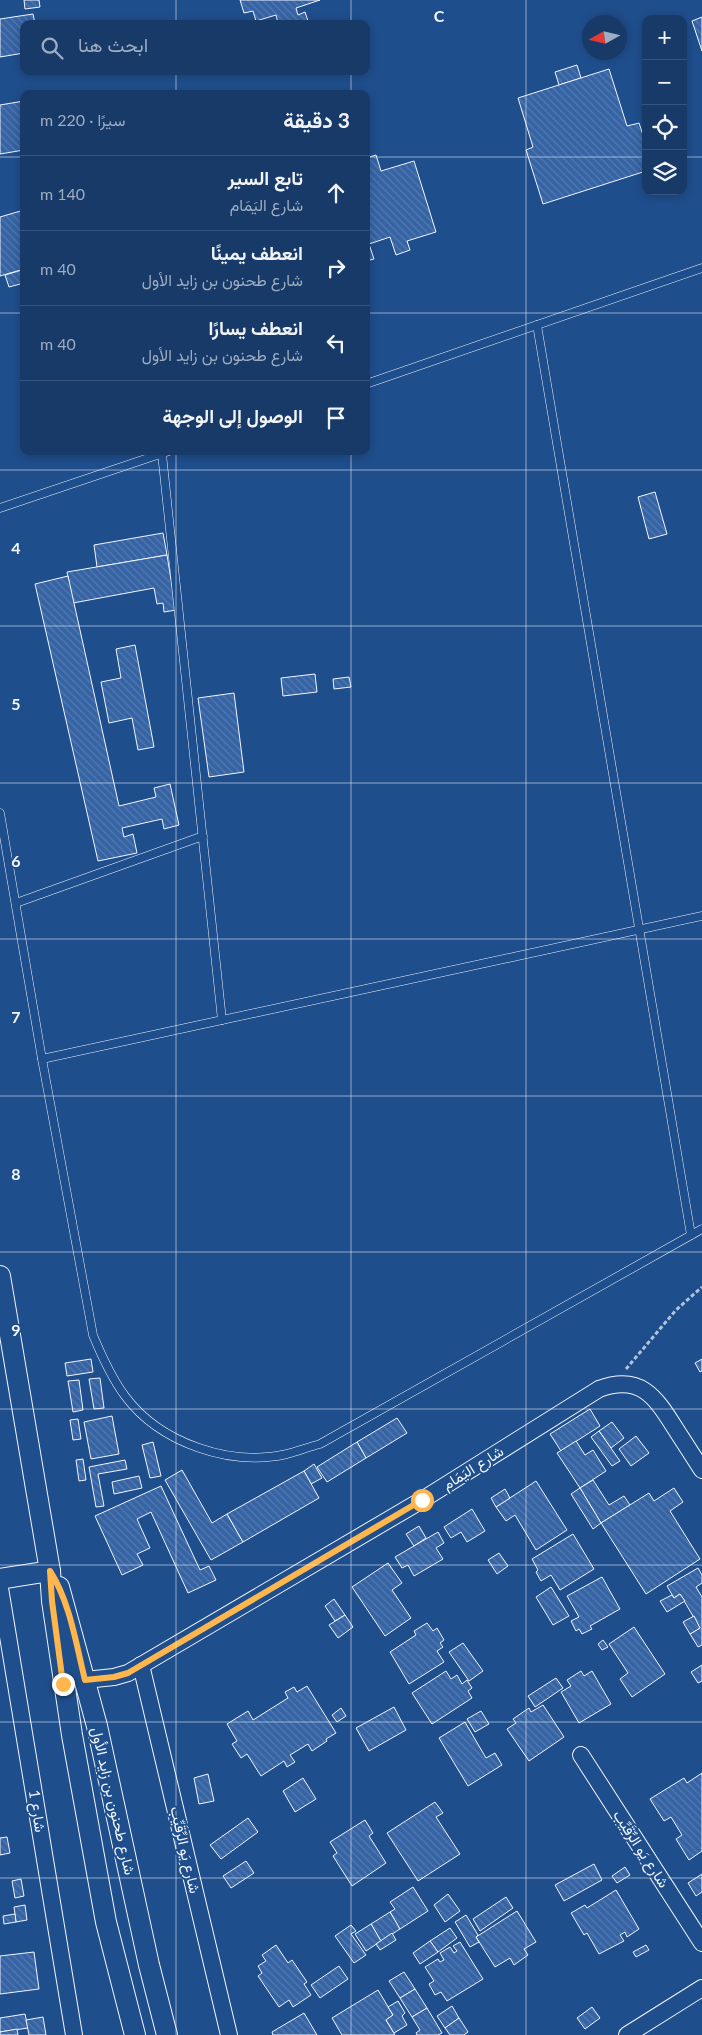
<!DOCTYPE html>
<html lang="ar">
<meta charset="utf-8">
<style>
body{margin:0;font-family:Lato,Vazirmatn,sans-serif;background:#20416f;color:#f1f3f6;direction:rtl}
.controls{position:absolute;right:15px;top:15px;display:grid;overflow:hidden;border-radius:10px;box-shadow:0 2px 8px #0003}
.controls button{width:45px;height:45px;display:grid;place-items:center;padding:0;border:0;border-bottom:1px solid #36547d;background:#173a69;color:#f1f3f6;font:25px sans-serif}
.compass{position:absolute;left:582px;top:15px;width:45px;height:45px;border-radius:50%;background:#173a69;box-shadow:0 2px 8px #0003;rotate:262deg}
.stop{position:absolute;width:15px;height:15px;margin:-11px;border:4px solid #ffb74d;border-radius:50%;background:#fff}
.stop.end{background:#ffb74d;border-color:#fff;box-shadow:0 1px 5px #0008}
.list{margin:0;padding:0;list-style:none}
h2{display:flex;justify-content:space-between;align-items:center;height:65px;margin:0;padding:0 20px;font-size:21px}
h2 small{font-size:16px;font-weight:400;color:#9eadc0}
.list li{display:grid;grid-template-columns:32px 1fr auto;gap:15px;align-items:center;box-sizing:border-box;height:75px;padding:0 20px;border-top:1px solid #36547d}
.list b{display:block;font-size:19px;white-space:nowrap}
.list p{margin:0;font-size:16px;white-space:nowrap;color:#9eadc0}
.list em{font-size:16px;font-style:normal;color:#9eadc0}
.icon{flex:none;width:28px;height:28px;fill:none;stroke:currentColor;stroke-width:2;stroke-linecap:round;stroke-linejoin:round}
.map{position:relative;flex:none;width:702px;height:2035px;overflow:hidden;direction:ltr}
.search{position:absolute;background:#173a69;box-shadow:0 2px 8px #0003;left:20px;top:20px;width:350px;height:55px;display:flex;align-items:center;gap:12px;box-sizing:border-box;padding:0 18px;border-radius:10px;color:#9eadc0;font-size:19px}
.panel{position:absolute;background:#173a69;box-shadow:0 2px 8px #0003;left:20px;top:90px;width:350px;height:365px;border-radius:10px;direction:rtl}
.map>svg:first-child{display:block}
.building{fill:url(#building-back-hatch);stroke:#f2f6ff}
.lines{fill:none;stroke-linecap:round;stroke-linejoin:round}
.service-casing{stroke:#f2f6ff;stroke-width:9}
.minor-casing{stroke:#f2f6ff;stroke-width:18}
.tertiary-casing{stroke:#f2f6ff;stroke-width:22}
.path{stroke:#b3c4dc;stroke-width:3;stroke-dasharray:4 2.5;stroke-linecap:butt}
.service{stroke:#1f4e8c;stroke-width:8}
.minor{stroke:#1f4e8c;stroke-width:16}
.tertiary{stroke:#1f4e8c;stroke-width:20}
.route{stroke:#ffb74d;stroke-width:6}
.grid{fill:none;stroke:#f2f6ff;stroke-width:1;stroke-opacity:0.55}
.labels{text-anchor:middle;stroke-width:4;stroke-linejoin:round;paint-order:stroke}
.street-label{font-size:15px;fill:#f2f6ff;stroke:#1f4e8c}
.grid-label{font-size:16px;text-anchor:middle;font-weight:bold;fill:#f2f6ff;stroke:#1f4e8c;stroke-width:4;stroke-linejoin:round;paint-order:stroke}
</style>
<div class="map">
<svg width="702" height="2035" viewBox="0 0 702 2035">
<defs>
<pattern id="building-back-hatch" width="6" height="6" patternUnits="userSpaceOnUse" patternTransform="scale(1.25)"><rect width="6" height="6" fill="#3563a3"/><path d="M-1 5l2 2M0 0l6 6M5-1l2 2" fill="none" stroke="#537ab1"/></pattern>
</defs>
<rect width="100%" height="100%" fill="#1f4e8c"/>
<g class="building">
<path d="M24 0H39L40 7 25 9Z"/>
<path d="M240 0H320L296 8 298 15 305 12 309 24H287L286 21 278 23 276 15 256 21 253 11 244 13Z"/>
<path d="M33 14 35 24H24V53L0 57V19Z"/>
<path d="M702 17V51L692 21Z"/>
<path d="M577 65 581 78 559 85 555 72Z"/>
<path d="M609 69 627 126 639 123 646 144V171L543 204 526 150 533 147 518 98Z"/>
<path d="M24 101V150L0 154V105Z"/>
<path d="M376 155 381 171 414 161 436 232 407 241 410 250 396 255 390 237 369 244 374 259 366 261V158Z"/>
<path d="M24 210V269L0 276V217Z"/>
<path d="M22 270 24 283 9 287 5 275Z"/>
<path d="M655 492 667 534 649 539 638 497Z"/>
<path d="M163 533 167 555 97 567 94 545Z"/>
<path d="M167 555 176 610 164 612 163 603 157 604 154 588 73 603 67 572Z"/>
<path d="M68 576 119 806 156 797 154 788 170 784 179 825 164 829 162 819 122 828 124 837 133 834 137 853 98 861 35 584Z"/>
<path d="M135 645 154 747 138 750 132 718 109 723 101 682 121 678 116 649Z"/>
<path d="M315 674 317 692 283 696 281 678Z"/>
<path d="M349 677 351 687 334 689 333 679Z"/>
<path d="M234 693 244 772 209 777 198 698Z"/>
<path d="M91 1359 93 1372 67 1376 65 1363Z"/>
<path d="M702 1359V1371L700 1372 695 1363Z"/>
<path d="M100 1378 104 1408 94 1409 89 1379Z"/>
<path d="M79 1380 83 1410 73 1412 68 1381Z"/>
<path d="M590 1409 600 1426 561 1451 550 1434Z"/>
<path d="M112 1416 119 1454 91 1459 84 1422Z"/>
<path d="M397 1418 407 1433 366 1458 357 1442Z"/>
<path d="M78 1419 81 1439 73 1440 70 1420Z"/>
<path d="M612 1422 624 1438 611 1448 599 1431Z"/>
<path d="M599 1431 620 1461 612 1466 591 1437Z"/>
<path d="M636 1436 649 1453 631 1466 619 1449Z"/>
<path d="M576 1441 585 1455 593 1450 606 1471 580 1488 557 1453Z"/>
<path d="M153 1442 161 1476 150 1478 142 1445Z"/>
<path d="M357 1442 366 1458 327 1482 317 1467Z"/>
<path d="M83 1459 86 1480 79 1481 76 1460Z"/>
<path d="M125 1460 127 1469 98 1474 104 1506 96 1507 89 1467Z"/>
<path d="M314 1464 322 1478 311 1484 304 1471Z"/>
<path d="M182 1470 212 1523 227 1514 243 1542 211 1560 165 1480Z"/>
<path d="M304 1471 319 1498 243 1542 227 1514Z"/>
<path d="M139 1476 142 1488 114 1494 112 1482Z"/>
<path d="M593 1480 609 1505 624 1496 630 1505 601 1523 580 1488Z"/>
<path d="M536 1481 567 1530 536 1550 515 1515 506 1521 496 1507Z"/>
<path d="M161 1486 200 1570 209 1566 216 1580 188 1593 151 1512 137 1519 150 1548 137 1554 143 1565 122 1575 95 1516Z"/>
<path d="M580 1488 601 1523 593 1529 571 1494Z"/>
<path d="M674 1488 683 1502 670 1511 700 1559 646 1594 601 1523 649 1493 654 1501Z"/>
<path d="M505 1489 510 1498 496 1507 491 1498Z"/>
<path d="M472 1509 485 1531 467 1542 461 1532 451 1538 444 1527Z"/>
<path d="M419 1526 426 1538 414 1546 406 1534Z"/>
<path d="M438 1532 444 1543 436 1548 443 1559 414 1576 408 1565 402 1568 395 1557Z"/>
<path d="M573 1534 594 1569 560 1590 551 1575 541 1581 536 1572 538 1570 532 1559Z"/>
<path d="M499 1553 508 1566 497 1574 488 1560Z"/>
<path d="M388 1563 402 1583 392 1590 411 1618 385 1636 352 1587Z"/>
<path d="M698 1568 702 1575V1583L696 1587 702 1597V1645L698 1647 690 1634 700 1628 680 1594 674 1598 667 1586Z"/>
<path d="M602 1577 620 1609 590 1626 592 1629 582 1634 579 1629 576 1631 571 1621 579 1617 567 1596Z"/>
<path d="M551 1587 569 1616 553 1625 536 1597Z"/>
<path d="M680 1594 685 1601 667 1612 660 1601 672 1595 674 1598Z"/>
<path d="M334 1599 345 1615 335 1621 325 1606Z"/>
<path d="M345 1615 353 1627 338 1638 329 1625Z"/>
<path d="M694 1616 700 1628 690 1634 683 1622Z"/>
<path d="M427 1623 433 1631 437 1628 444 1640 440 1643 443 1647 437 1651 444 1662 409 1684 390 1652 416 1635 414 1631Z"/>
<path d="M634 1627 665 1674 632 1697 620 1679 628 1673 609 1644Z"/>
<path d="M603 1640 608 1647 602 1650 598 1644Z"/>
<path d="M463 1643 483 1671 469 1681 449 1652Z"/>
<path d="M702 1665V1681L698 1683 691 1672Z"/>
<path d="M446 1671 451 1679 457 1675 462 1684 467 1680 472 1688 468 1691 472 1698 432 1724 412 1693Z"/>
<path d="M581 1671 584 1676 592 1671 611 1704 579 1723 561 1692 571 1686 567 1680Z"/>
<path d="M556 1678 563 1688 535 1707 528 1696Z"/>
<path d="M307 1686 336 1733 326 1739 327 1741 312 1751 308 1744 290 1755 295 1762 287 1767 284 1761 261 1776 247 1754 241 1758 232 1744 237 1741 227 1724 248 1711 253 1720 288 1698 285 1692 294 1687 297 1692Z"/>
<path d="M543 1705 564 1737 529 1761 507 1729 516 1723 513 1719 529 1708 531 1712Z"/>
<path d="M394 1707 406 1730 369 1751 356 1728Z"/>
<path d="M341 1708 346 1716 337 1722 332 1715Z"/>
<path d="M481 1711 489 1724 475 1732 467 1719Z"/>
<path d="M465 1722 486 1758 495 1753 502 1765 468 1786 439 1738Z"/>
<path d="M702 1773V1851L689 1860 676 1839 682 1835 671 1817 664 1821 650 1799 684 1778 687 1783Z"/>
<path d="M208 1774 214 1801 199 1804 194 1778Z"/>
<path d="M303 1778 316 1799 295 1812 283 1791Z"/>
<path d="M435 1802 443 1813 436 1817 460 1854 418 1881 387 1833Z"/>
<path d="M248 1818 258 1832 221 1859 210 1845Z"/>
<path d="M365 1820 373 1833 369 1836 386 1863 352 1886 333 1856 337 1853 330 1842Z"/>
<path d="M7 1837 10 1853 0 1855V1838Z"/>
<path d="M246 1861 254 1873 231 1888 223 1876Z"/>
<path d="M594 1864 602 1880 564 1901 555 1885Z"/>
<path d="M625 1867 630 1875 617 1883 612 1876Z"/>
<path d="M702 1874V1892L696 1896 688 1883Z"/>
<path d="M21 1879 24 1896 15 1898 12 1881Z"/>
<path d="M413 1887 428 1911 400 1929 390 1912 395 1909 390 1902Z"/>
<path d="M616 1890 639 1929 627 1937 625 1932 620 1935 624 1941 599 1954 587 1933 584 1935 571 1913 585 1905 587 1908Z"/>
<path d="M448 1894 460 1911 445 1922 434 1905Z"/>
<path d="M506 1897 513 1908 480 1931 473 1919Z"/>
<path d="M25 1905 27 1920 16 1922 14 1907Z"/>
<path d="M517 1911 536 1942 524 1949 528 1955 514 1965 510 1958 495 1967 476 1937Z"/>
<path d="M390 1912 400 1929 381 1941 371 1924Z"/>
<path d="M15 1914 16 1922 4 1924 3 1916Z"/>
<path d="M466 1915 478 1935 476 1937 479 1942 470 1947 455 1922Z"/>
<path d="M371 1924 381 1941 366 1951 355 1934Z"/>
<path d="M351 1925 356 1931 351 1934 366 1955 354 1963 335 1936Z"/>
<path d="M450 1928 457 1938 438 1952 430 1941Z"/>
<path d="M392 1933 396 1940 380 1950 376 1944Z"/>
<path d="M430 1941 438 1952 420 1964 413 1953Z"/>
<path d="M460 1942 483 1979 447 2001 441 1992 435 1995 429 1984 434 1981 425 1967 438 1959 440 1962 444 1960 440 1953 450 1947 454 1953 457 1951 453 1946Z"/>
<path d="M276 1945 288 1963 292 1960 307 1982 304 1984 311 1995 293 2007 289 2000 279 2007 258 1976 262 1973 258 1966 266 1961 262 1955Z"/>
<path d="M646 1945 649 1950 636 1957 633 1952Z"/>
<path d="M34 1952 39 1989 0 1994V1956Z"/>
<path d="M339 1966 348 1979 320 1998 311 1985Z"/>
<path d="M404 1972 415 1989 400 1998 389 1981Z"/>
<path d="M415 1989 427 2008 412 2017 400 1998Z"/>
<path d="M378 1990 393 2015 386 2020 395 2035H342L332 2018Z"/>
<path d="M398 2001 405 2013 402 2016 407 2025 394 2033 386 2020 393 2015 388 2007Z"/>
<path d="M452 2006 459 2018 445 2028 437 2016Z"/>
<path d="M592 2007 600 2018 585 2029 577 2018Z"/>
<path d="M427 2008 442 2033 438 2035H417L416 2033 420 2030 412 2017Z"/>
<path d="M304 2013 317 2035H273L272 2032Z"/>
<path d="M25 2014 28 2028 0 2032V2018Z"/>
<path d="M43 2017 46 2035H29L26 2020Z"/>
<path d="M459 2018 468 2032 464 2035H450L445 2028Z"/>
<path d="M17 2029 18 2035H0V2032Z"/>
</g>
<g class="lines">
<g class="service-casing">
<g id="service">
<path d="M537 325 691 1235"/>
<path d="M366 384 702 268"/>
<path d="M162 454 222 1020"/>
<path d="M0 508 169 451"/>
<path d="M0 813 42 1059 93 1335C102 1357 111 1377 125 1396 160 1443 230 1467 287 1454 298 1451 309 1447 320 1444L702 1229"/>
<path d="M16 903 203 836"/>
<path d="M42 1059 702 916"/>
</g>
</g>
<g class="minor-casing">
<g id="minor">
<path d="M0 1588 74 2035"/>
<path d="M141 1665 229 2035"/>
<path d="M85 1680 114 1677 128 1673 422 1500 599 1389C640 1374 655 1396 675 1428 684 1442 693 1456 702 1470"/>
<path d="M581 1755 702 1943"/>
<path d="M627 2035 702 1988"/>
</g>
</g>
<g class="tertiary-casing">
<g id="tertiary">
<path d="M0 1276 50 1571 52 1601 72 1735 106 1922 135 2035"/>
<path d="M0 1579 50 1571"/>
<path d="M59 1587 97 1726 149 1965 167 2035"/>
</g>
</g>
<path class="path" d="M626 1369 676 1310 702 1287"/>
<use href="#service" class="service"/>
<use href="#minor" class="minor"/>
<use href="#tertiary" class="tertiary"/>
</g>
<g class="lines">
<path class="route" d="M63 1684 52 1601 50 1571C70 1602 76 1644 85 1680L114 1677 128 1673 422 1500"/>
</g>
<path class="grid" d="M176 0V24M351 0V24M526 0V2035M176 71V94M351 71V94M0 157H24M366 157H646M683 157H702M0 313H24M366 313H702M176 451V2035M351 451V2035M0 470H702M0 626H702M0 783H702M0 939H702M0 1096H702M0 1252H702M0 1409H702M0 1565H702M0 1722H702M0 1878H702"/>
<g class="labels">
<g class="street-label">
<text transform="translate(473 1468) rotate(-32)" y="5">شارع اليَمَام</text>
<text transform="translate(113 1801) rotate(77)" y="5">شارع طحنون بن زايد الأول</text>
<text transform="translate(37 1811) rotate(81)" y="5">شارع 1</text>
<text transform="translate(641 1849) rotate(57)" y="5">شارع يَو الرِّقَيِّب</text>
<text transform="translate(185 1850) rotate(77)" y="5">شارع يَو الرِّقَيِّب</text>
</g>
</g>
<g class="grid-label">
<text x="439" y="22">C</text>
<text x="16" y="554">4</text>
<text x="16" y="710">5</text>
<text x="16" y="867">6</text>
<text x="16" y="1023">7</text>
<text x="16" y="1180">8</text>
<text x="16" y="1336">9</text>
</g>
</svg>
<div class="controls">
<button>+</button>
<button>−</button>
<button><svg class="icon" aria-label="locate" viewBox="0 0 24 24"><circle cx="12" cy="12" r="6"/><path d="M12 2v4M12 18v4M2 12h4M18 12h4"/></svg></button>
<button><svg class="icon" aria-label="layers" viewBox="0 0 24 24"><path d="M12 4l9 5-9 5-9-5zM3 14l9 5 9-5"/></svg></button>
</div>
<svg class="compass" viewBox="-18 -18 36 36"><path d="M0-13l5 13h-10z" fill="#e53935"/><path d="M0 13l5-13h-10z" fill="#9eadc0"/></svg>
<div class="stop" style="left:422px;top:1500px"></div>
<div class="stop end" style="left:63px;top:1684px"></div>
<div class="search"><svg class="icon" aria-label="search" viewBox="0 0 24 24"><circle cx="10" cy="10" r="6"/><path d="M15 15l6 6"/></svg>ابحث هنا</div>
<section class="panel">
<h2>3 دقيقة<small>سيرًا · 220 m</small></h2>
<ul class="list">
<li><svg class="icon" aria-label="ahead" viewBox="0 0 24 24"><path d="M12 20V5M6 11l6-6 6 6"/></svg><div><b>تابع السير</b><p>شارع اليَمَام</p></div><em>140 m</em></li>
<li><svg class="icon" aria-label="right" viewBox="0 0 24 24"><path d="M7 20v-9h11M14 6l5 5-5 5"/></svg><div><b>انعطف يمينًا</b><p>شارع طحنون بن زايد الأول</p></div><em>40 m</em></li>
<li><svg class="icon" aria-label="left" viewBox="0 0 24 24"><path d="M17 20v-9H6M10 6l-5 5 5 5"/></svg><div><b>انعطف يسارًا</b><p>شارع طحنون بن زايد الأول</p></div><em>40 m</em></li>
<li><svg class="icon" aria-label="arrive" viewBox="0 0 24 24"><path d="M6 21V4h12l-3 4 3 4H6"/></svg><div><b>الوصول إلى الوجهة</b></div></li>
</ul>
</section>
</div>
